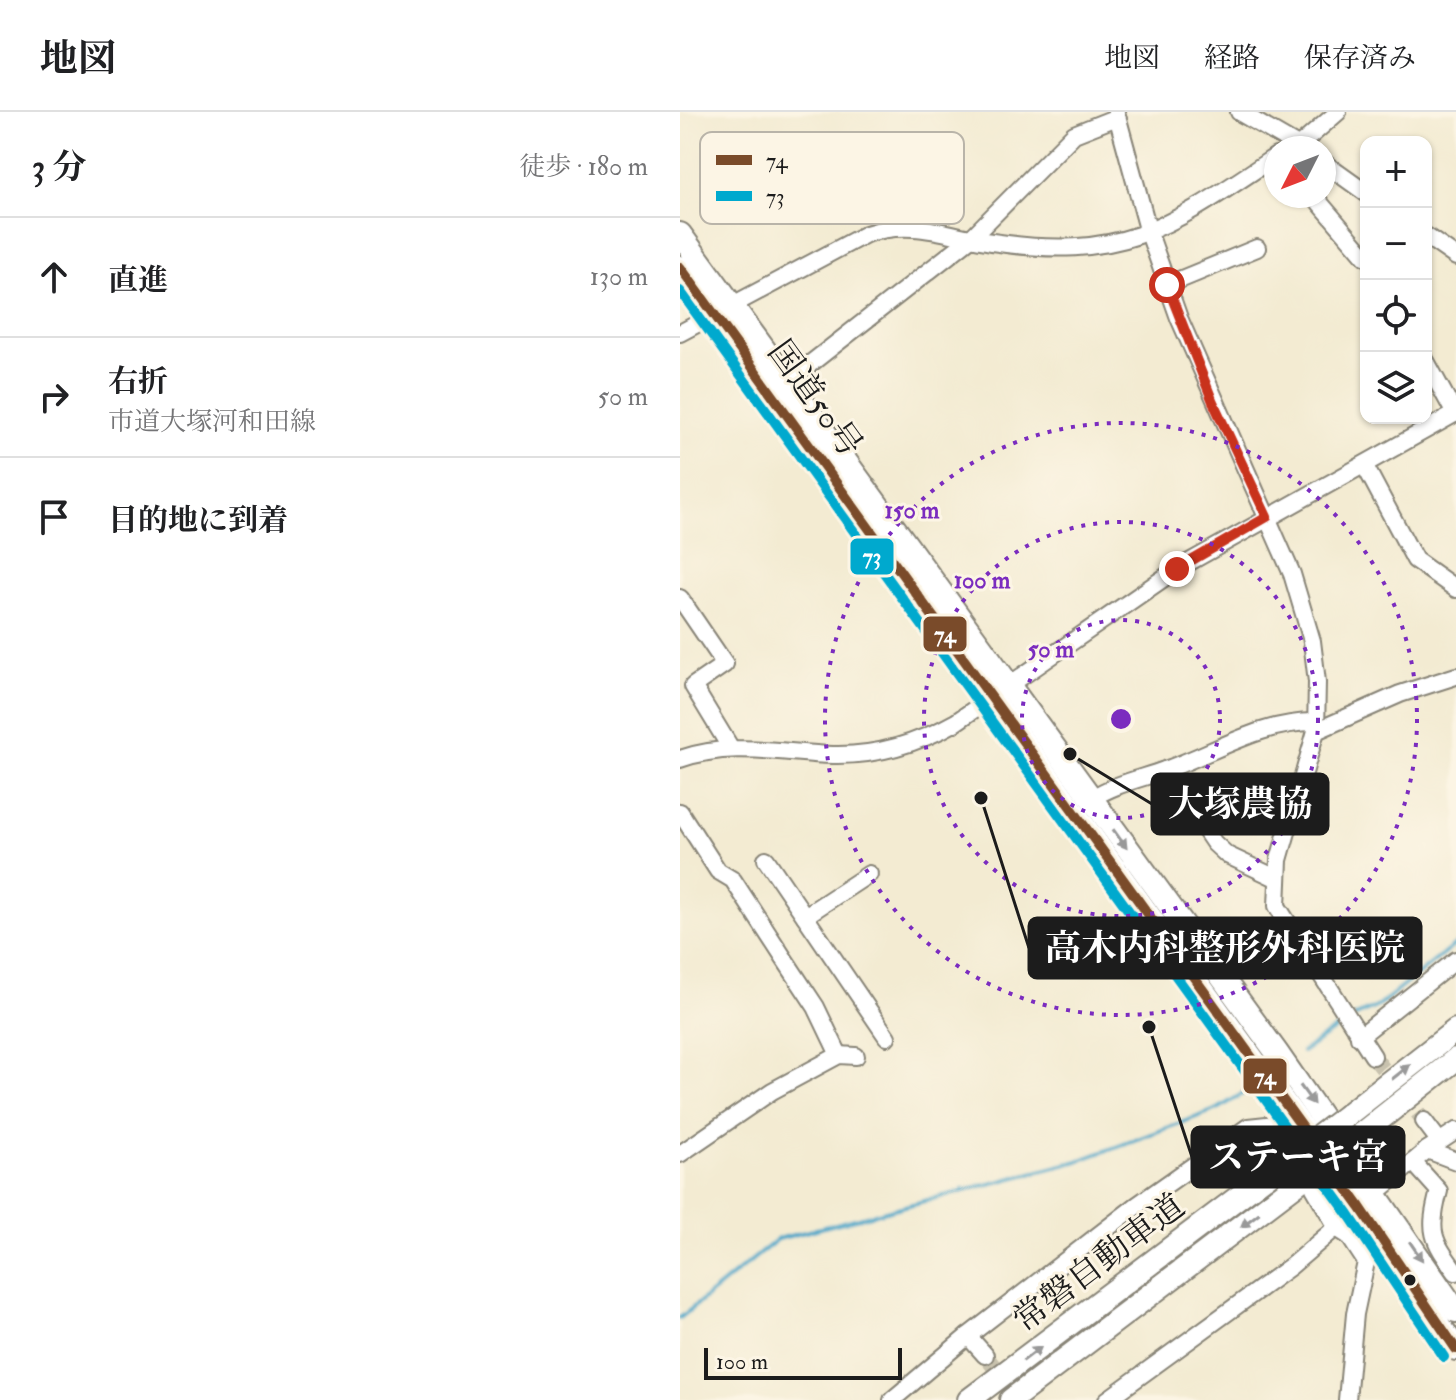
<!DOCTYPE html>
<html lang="ja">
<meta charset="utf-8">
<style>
body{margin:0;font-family:"IM FELL Double Pica","Noto Serif JP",serif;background:#f2f2f2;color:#202124}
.controls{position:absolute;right:24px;top:24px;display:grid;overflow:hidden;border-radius:16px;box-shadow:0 2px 6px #0004}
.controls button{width:72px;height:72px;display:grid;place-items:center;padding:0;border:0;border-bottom:2px solid #e0e0e0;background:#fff;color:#202124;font:40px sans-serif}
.compass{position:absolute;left:584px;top:24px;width:72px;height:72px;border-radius:50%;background:#fff;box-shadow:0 2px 6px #0004;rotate:228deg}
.scale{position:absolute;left:24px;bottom:20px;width:198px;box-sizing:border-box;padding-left:8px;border:4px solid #1c1c1c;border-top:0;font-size:22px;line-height:28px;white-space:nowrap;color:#1c1c1c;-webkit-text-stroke:6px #fcf5e5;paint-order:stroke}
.stop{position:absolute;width:24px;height:24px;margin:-18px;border:6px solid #c8321e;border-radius:50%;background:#fff}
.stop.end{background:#c8321e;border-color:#fff;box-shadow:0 2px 8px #0008}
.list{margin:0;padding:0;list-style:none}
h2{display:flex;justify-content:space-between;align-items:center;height:104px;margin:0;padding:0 32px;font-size:34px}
h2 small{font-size:26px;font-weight:400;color:#757577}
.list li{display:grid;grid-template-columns:52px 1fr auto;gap:24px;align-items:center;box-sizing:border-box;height:120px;padding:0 32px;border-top:2px solid #e0e0e0}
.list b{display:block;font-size:30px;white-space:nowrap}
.list p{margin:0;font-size:26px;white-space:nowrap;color:#757577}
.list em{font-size:26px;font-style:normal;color:#757577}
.icon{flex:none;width:44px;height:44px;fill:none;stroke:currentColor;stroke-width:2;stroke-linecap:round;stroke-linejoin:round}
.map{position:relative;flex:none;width:776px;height:1288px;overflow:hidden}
header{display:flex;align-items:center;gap:48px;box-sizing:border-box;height:112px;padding:0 40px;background:#fff;border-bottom:2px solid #e0e0e0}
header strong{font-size:38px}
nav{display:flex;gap:44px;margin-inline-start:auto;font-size:28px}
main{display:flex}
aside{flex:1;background:#fff}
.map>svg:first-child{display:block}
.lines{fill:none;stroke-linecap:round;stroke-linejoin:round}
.stream{stroke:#4aa5c8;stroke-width:4}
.minor-tunnel{stroke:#c8c2ae;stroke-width:16;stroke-dasharray:16 8;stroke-linecap:butt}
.minor-casing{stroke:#888477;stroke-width:20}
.highway-casing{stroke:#888477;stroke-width:26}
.minor{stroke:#fff;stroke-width:16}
.highway{stroke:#fff;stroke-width:22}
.highway-bridge-casing{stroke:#888477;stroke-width:26;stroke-linecap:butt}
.highway-bridge{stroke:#fff;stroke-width:22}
.bus-1-casing{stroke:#fcf5e5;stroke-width:16}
.bus-2-casing{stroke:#fcf5e5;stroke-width:16}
.bus-1{stroke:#7a4b2a;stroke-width:10}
.bus-2{stroke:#00a9ce;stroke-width:10}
.oneway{fill:#999}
.route{stroke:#c8321e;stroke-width:10}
.ring{fill:none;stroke:#7b2cbf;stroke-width:4;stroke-dasharray:4 8}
.bus-dot{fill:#1c1c1c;stroke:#fcf5e5;stroke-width:3}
.labels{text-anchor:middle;stroke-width:6;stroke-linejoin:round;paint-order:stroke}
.street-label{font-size:34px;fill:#1c1c1c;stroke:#fcf5e5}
.key{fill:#fcf5e5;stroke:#b9b4a9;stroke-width:2}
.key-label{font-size:22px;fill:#1c1c1c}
.centre{fill:#7b2cbf;stroke:#fcf5e5;stroke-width:4}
.ring-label{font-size:24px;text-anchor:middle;font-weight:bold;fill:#7b2cbf;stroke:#fcf5e5;stroke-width:6;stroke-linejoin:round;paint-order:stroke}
.leader{fill:none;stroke:#1c1c1c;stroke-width:3}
.callout-dot{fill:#1c1c1c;stroke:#fcf5e5;stroke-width:3}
.callout{fill:#1c1c1c;stroke:#1c1c1c;stroke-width:3}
.callout-label{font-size:36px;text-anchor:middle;font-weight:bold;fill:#fff}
.line-badge{stroke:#fcf5e5;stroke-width:3}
.badge-label{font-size:22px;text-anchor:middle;font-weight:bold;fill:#fff}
</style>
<header>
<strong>地図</strong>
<nav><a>地図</a><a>経路</a><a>保存済み</a></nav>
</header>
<main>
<aside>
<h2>3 分<small>徒歩 · 180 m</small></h2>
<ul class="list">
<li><svg class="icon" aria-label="ahead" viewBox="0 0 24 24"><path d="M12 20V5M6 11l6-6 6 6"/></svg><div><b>直進</b></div><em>130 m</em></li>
<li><svg class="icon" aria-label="right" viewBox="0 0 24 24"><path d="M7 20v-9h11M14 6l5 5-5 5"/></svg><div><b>右折</b><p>市道大塚河和田線</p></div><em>50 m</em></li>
<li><svg class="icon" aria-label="arrive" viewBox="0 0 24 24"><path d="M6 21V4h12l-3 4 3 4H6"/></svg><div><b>目的地に到着</b></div></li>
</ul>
</aside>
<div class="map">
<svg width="776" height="1288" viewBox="0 0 776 1288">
<rect width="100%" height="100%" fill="#fcf5e5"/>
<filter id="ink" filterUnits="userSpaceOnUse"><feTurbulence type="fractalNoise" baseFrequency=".0125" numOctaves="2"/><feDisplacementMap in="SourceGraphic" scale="16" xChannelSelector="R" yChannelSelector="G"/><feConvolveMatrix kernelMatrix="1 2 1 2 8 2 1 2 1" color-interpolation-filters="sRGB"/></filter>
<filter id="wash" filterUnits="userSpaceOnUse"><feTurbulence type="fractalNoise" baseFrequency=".006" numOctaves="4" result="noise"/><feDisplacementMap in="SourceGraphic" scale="32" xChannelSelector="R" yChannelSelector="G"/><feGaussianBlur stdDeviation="1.8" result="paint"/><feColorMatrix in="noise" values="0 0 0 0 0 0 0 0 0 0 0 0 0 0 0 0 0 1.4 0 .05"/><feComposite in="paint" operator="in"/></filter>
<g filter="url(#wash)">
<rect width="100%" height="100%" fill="#f3ebd2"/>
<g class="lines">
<g class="stream">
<path d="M674 905 698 894 776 832"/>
<path d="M622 940 663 912"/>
<path d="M0 1206 98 1127 398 1049 538 997 570 977"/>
</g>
</g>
</g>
<g filter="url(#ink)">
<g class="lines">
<g class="minor-tunnel">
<path d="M693 944 744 1009"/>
<path d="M305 1243 339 1288"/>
</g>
<g class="minor-casing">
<g id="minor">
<path d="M436 0 469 121 499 206 612 462 632 529 637 570 636 619 599 748 597 794 693 944"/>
<path d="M559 0 621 36"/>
<path d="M619 34 658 0"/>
<path d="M644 51 686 81"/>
<path d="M634 84 686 145"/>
<path d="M746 124 776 145"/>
<path d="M487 173 577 136"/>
<path d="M0 221 186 122C231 107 267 123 312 130 445 150 490 115 596 44"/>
<path d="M746 249 775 302"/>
<path d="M107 270 291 126 394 22 437 5"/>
<path d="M686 356 735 448 776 477"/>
<path d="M0 486 45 552 13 574 50 635"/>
<path d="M636 619 720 582 776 564"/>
<path d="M0 647C52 629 100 641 153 643 198 644 237 632 276 610L497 457 776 301"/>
<path d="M485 658 534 731 547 743 596 766"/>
<path d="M411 687C434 672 460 667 485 658 536 640 582 609 637 610"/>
<path d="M0 700 38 759 53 768 105 848 136 895 159 943"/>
<path d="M86 747 207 925"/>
<path d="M125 804 189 762"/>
<path d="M679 925 776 848"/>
<path d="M744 1009 760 1030"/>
<path d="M747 1038 776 1049"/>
<path d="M0 1042 92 979 159 943 176 944"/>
<path d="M733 1050 759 1079C748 1120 752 1127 776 1160"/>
<path d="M634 1076 658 1117 669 1124 686 1150 675 1202 667 1288"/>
<path d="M288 1224 305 1243"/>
<path d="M212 1288 288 1224 456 1094 568 1015 587 1013 604 1033"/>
<path d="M427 1288 611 1154 747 1038 776 1019"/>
</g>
</g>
<g class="highway-casing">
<g id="highway">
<path d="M0 122 597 941 776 1199"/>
<path d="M0 155 680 1095 776 1237"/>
<path d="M667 1003 776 918"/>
<path d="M681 1022 776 947"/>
<path d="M289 1288 617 1041"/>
<path d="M331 1288 632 1060"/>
</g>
</g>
<use href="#minor" class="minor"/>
<use href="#highway" class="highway"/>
<g class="highway-bridge-casing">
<g id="highway-bridge">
<path d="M617 1041 667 1003"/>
<path d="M632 1060 681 1022"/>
</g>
</g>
<use href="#highway-bridge" class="highway-bridge"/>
<g class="bus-1-casing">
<path id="bus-1" d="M0 155 680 1095 776 1237"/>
</g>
<g class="bus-2-casing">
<path id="bus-2" d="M0 179 669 1103 764 1245"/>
</g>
<use href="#bus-1" class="bus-1"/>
<use href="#bus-2" class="bus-2"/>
</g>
<defs><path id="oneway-solid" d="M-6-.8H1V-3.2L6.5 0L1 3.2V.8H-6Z" transform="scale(2)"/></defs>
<g class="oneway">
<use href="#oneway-solid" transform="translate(440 727) rotate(54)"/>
<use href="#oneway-solid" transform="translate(721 960) rotate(-38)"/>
<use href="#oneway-solid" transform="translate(627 983) rotate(54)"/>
<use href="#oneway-solid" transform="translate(570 1108) rotate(143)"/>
<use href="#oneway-solid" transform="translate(736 1139) rotate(56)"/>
<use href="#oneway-solid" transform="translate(352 1242) rotate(-37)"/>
</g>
</g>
<g class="lines" filter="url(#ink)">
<path class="route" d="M487 173 533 290 587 405 497 457"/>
</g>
<g class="ring">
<circle cx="441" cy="607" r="99"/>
<circle cx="441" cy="607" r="197"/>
<circle cx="441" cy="607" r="296"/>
</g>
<circle class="bus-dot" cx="730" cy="1168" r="7"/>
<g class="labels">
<g class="street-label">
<text transform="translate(136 286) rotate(54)" y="12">国道50号</text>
<text transform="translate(418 1150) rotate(-37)" y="12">常磐自動車道</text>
</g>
</g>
<rect x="20" y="20" width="264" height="92" rx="12" class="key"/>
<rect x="36" y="43" width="36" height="10" fill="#7a4b2a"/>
<rect x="36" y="79" width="36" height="10" fill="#00a9ce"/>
<g class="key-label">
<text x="86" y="56">74</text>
<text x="86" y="92">73</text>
</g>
<circle cx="441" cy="607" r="12" class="centre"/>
<g class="ring-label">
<text x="232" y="406">150 m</text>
<text x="302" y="476">100 m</text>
<text x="371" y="545">50 m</text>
</g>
<path class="leader" d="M390 642L472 692M301 686L349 836M469 915L512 1045"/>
<g class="callout-dot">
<circle cx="390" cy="642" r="8"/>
<circle cx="301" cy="686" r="8"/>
<circle cx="469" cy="915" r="8"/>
</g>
<g class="callout">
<rect x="472" y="662" width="176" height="60" rx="8"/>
<rect x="349" y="806" width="392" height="60" rx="8"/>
<rect x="512" y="1015" width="212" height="60" rx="8"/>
</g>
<g class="callout-label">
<text x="560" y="704">大塚農協</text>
<text x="545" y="848">高木内科整形外科医院</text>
<text x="618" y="1057">ステーキ宮</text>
</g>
<g class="line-badge">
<rect x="169" y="425" width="46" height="39" rx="8" fill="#00a9ce"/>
<rect x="242" y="503" width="46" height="38" rx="8" fill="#7a4b2a"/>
<rect x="562" y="945" width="46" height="38" rx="8" fill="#7a4b2a"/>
</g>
<g class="badge-label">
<text x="192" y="452">73</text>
<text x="265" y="530">74</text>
<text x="585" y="972">74</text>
</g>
</svg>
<div class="controls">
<button>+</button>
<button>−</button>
<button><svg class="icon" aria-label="locate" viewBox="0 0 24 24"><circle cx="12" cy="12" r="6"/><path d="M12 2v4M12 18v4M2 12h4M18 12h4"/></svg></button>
<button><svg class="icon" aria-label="layers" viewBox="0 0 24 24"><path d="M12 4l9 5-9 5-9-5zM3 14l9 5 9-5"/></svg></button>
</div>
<svg class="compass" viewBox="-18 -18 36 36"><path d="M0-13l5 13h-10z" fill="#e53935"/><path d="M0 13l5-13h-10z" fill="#757577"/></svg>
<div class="scale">100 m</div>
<div class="stop" style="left:487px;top:173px"></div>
<div class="stop end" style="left:497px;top:457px"></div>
</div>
</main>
